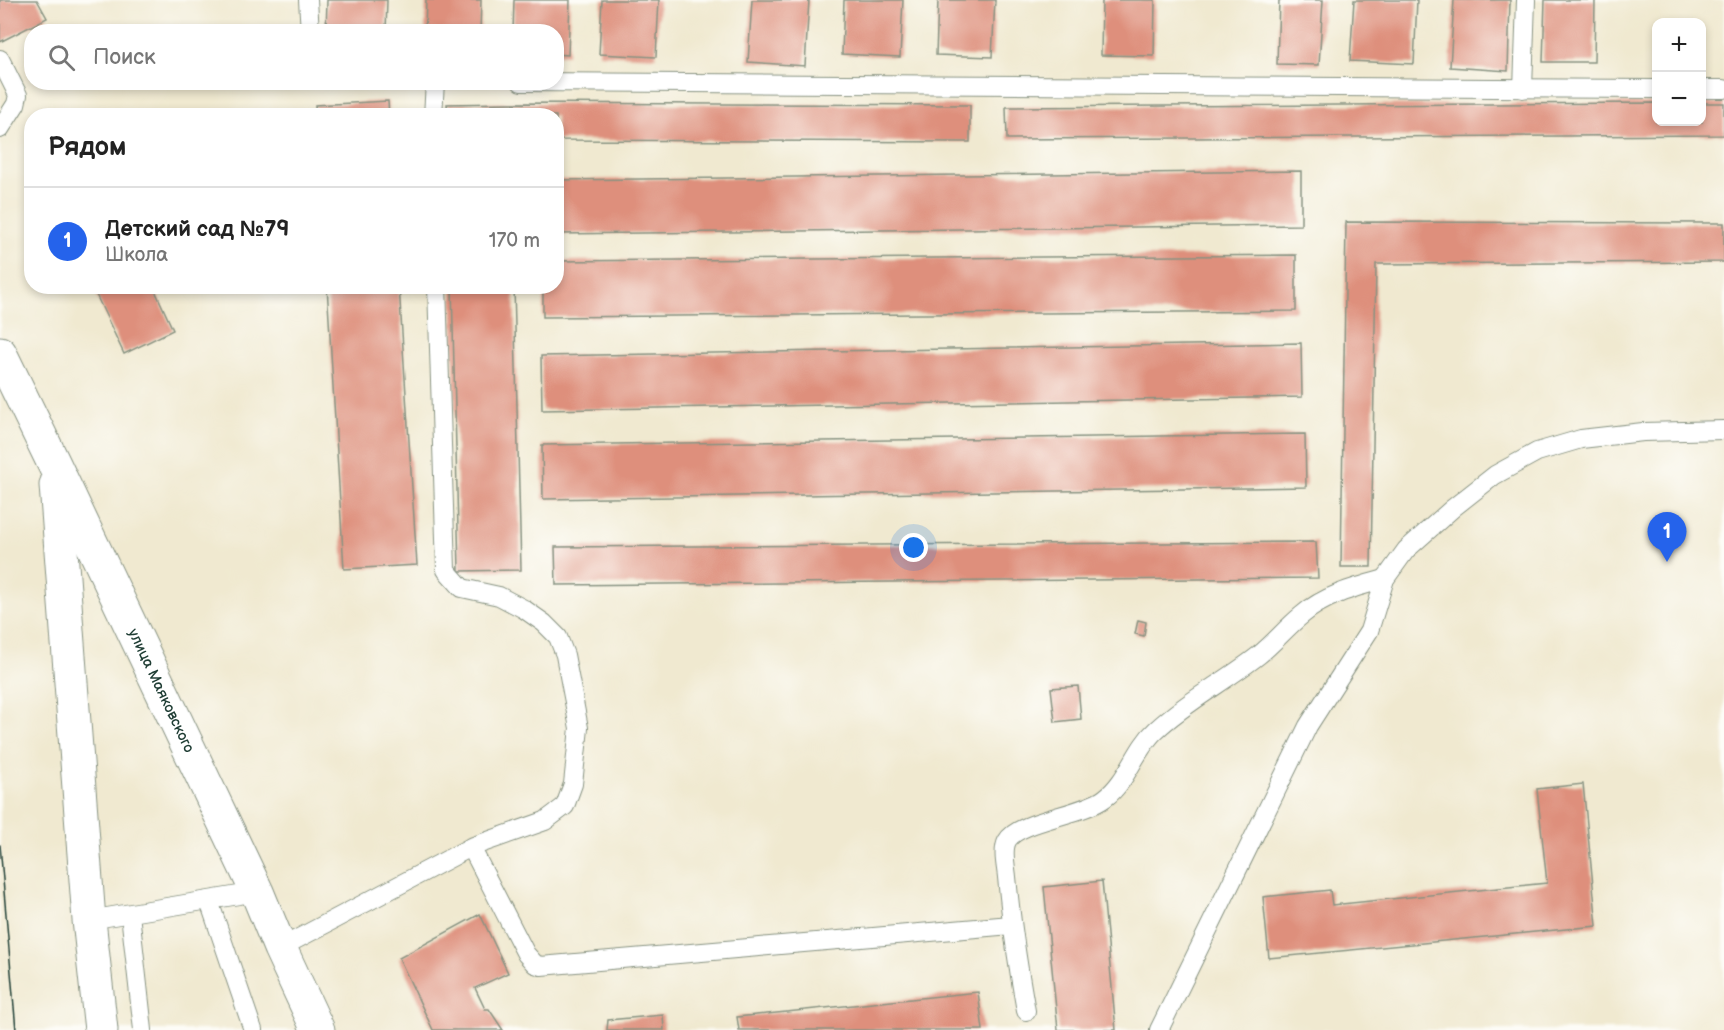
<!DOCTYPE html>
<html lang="ru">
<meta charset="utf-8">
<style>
body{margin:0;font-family:"Balsamiq Sans",sans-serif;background:#f2f2f2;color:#222}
.controls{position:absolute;right:18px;top:18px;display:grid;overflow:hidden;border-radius:12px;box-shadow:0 3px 9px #0003}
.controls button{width:54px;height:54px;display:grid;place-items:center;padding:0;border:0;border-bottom:2px solid #e0e0e0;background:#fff;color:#222;font:30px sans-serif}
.you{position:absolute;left:914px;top:548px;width:21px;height:21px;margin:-15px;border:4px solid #fff;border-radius:50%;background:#1a73e8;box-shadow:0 0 0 9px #1a73e833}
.badge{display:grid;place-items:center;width:39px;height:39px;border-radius:50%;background:#2563eb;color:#fff;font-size:20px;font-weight:700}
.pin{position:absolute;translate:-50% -50px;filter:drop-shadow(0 2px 3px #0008)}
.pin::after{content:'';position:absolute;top:32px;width:21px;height:18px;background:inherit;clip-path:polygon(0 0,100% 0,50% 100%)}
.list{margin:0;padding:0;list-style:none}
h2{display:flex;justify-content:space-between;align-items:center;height:78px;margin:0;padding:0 24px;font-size:26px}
h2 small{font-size:20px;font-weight:400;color:#767676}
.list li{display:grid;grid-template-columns:39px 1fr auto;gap:18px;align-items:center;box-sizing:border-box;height:108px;padding:0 24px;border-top:2px solid #e0e0e0}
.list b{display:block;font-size:22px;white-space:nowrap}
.list p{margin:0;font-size:20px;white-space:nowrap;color:#767676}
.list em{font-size:20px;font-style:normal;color:#767676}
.icon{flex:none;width:33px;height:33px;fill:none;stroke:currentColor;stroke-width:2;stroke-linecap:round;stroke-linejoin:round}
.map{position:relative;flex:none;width:1724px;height:1030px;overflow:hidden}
.search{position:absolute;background:#fff;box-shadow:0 3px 9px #0003;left:24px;top:24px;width:540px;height:66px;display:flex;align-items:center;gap:15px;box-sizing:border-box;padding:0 21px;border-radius:24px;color:#767676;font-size:22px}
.panel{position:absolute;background:#fff;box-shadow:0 3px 9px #0003;left:24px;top:108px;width:540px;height:186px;border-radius:24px}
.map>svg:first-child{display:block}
.building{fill:#de8f7c}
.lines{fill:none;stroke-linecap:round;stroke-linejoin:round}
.lane-casing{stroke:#889382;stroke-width:20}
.primary-casing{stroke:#889382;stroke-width:35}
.lane{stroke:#fff;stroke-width:18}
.primary{stroke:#fff;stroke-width:33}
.tram{stroke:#1f3d34;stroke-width:1.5}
.labels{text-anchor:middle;stroke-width:5;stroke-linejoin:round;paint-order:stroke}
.street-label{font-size:15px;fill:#1f3d34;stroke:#fdfcf7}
</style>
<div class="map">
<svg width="1724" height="1030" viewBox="0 0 1724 1030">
<rect width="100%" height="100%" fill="#fdfcf7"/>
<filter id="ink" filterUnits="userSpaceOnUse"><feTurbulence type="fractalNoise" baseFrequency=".0167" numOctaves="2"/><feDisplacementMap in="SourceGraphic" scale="12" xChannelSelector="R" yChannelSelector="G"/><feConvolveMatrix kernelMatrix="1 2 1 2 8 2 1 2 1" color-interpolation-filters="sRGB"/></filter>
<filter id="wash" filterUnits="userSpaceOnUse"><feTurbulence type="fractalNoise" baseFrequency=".008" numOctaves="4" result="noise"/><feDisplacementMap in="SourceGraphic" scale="24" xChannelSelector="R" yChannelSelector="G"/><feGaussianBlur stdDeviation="1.35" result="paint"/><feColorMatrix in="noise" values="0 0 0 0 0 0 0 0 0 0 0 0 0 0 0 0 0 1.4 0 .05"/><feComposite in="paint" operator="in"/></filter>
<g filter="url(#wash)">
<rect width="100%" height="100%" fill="#f0e9d0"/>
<g id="blocks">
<g class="building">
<path d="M0 0H37L47 18 0 42Z"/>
<path d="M327 0H387L386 32H326Z"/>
<path d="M426 0H481L480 32H425Z"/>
<path d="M514 0H570L568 55 556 54V32H513Z"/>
<path d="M602 0H659L656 57 599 54Z"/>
<path d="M752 0H809L805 66 748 62Z"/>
<path d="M844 0H903L900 57 842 54Z"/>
<path d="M938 0H995L992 57 936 55Z"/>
<path d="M1102 0H1155L1154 56 1101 55Z"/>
<path d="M1279 0H1323L1319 65 1277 64Z"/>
<path d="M1354 0H1417L1414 64 1350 61Z"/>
<path d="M1454 0H1510L1508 71 1450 67Z"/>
<path d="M1545 0H1595L1594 62H1543Z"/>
<path d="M388 101 389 116H316L315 105Z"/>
<path d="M510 103 970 105V142L556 140V116H448L447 104Z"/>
<path d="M1656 103V122H1702V103H1724V135L1007 139 1006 107Z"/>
<path d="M1301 171V225L556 234V180Z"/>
<path d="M1346 222 1724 223V262L1376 264 1371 567H1341Z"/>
<path d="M1296 255V311L543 317V286H556V261Z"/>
<path d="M92 286H153L173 330 124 354Z"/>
<path d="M327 286H399L417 565 344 569Z"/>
<path d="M452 286H514L521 570 459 571Z"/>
<path d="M1301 343 1302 397 542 410 541 356Z"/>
<path d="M1305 434 1306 487 543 499 542 445Z"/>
<path d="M1316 542 1318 578 556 585 555 547Z"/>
<path d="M1138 620 1146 622 1144 636 1135 634Z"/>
<path d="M1078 686 1081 719 1055 722 1051 688Z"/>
<path d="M1583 784 1597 926 1269 958 1263 897 1330 890 1332 905 1547 883 1537 789Z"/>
<path d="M1102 881 1116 1030H1058L1044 887Z"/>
<path d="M480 914 508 973 475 988 485 1009H489L503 1030H433L399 958Z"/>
<path d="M978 992 983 1030H739L737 1017Z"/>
<path d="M663 1015 664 1030H607L608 1020Z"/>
</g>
</g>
</g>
<g filter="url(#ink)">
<use href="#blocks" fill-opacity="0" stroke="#889382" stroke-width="1.5"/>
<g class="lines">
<g class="lane-casing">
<g id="lane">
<path d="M308 0 310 32"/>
<path d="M0 59 18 95 16 104 0 129"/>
<path d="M521 82 1656 89"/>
<path d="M1523 89 1526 0"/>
<path d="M1702 89H1724"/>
<path d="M433 116 435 82"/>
<path d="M471 847 526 954 535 964 541 966 1011 925"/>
<path d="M209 901 253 1030"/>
<path d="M130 914 143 1030"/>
<path d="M89 920 257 892"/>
<path d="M280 948 471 847 545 821 565 806 573 784 579 728 565 655 558 637 544 623 524 609 499 596 462 588 446 570 437 286"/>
<path d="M1026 1011C1018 966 1011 922 1007 877 1006 866 1002 851 1007 841 1017 821 1083 815 1105 798 1128 781 1135 749 1156 730 1187 701 1226 681 1259 655 1274 643 1287 627 1302 615 1325 595 1356 587 1385 579"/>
<path d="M1159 1030 1308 726 1369 631 1385 579 1406 550 1453 508 1495 475 1537 452 1581 439 1643 432 1724 430"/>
</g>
</g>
<g class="primary-casing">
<g id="primary">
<path id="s1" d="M0 353 54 464 257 892 280 948 318 1030"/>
<path d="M56 485 89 920 101 1030"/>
</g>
</g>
<use href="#lane" class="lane"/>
<use href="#primary" class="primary"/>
<path class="tram" d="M0 845 16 1030"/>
</g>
</g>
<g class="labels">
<g class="street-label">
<text dy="5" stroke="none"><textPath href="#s1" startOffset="374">улица Маяковского</textPath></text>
</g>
</g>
</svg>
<div class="controls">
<button>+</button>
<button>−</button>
</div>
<div class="you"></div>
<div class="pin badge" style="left:1667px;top:562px">1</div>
<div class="search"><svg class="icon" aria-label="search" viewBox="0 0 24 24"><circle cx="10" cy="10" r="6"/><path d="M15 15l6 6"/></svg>Поиск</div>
<section class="panel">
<h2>Рядом<small></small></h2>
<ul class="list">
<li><span class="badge">1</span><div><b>Детский сад №79</b><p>Школа</p></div><em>170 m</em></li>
</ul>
</section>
</div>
